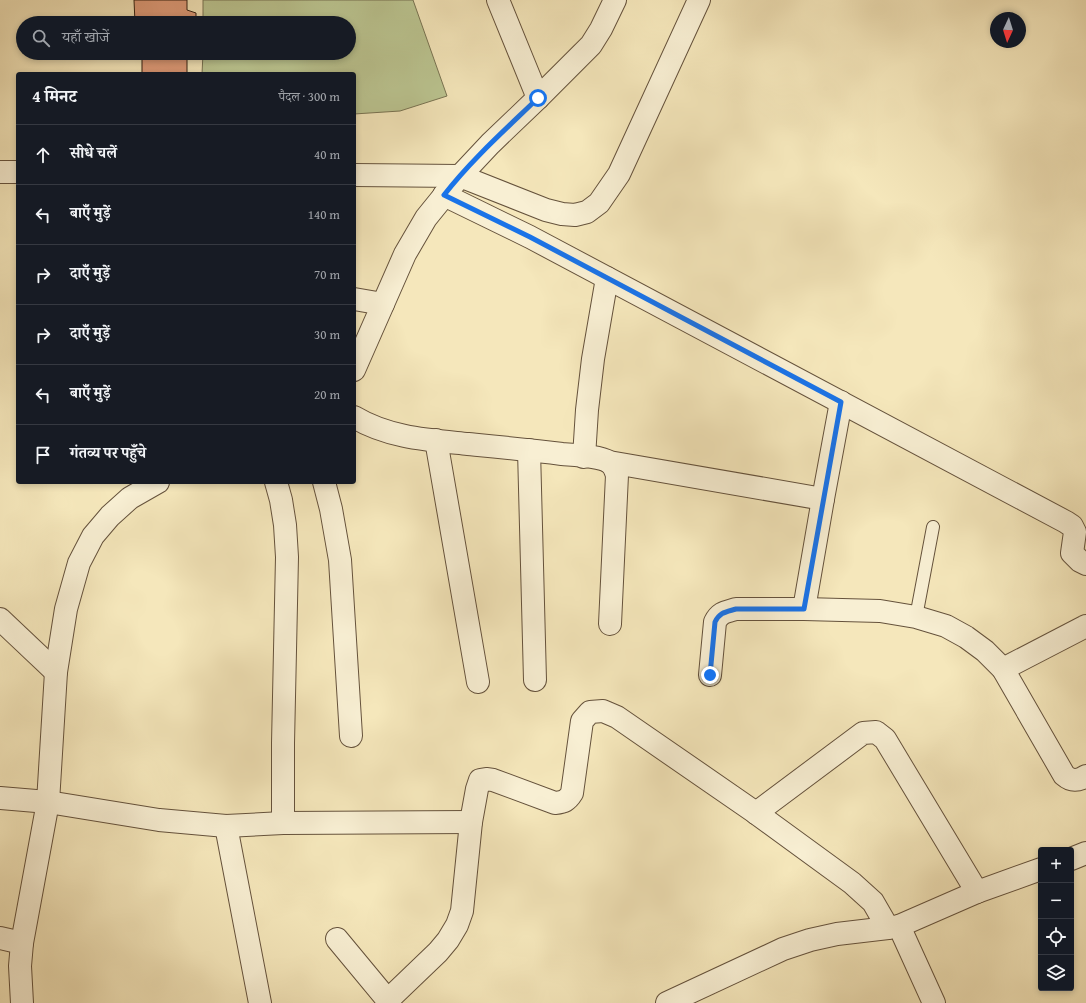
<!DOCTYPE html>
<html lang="hi">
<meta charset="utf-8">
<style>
body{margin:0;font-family:"Gentium Book Plus","Noto Serif Devanagari",serif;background:#20242c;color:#f1f3f6}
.controls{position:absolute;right:12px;bottom:12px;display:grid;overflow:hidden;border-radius:4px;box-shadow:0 2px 6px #0003}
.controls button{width:36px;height:36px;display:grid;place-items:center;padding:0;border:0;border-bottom:1px solid #363941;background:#171b24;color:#f1f3f6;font:20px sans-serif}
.compass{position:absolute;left:990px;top:12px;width:36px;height:36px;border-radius:50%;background:#171b24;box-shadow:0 2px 6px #0003;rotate:184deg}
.stop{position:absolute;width:12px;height:12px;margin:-9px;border:3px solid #1a73e8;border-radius:50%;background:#fff}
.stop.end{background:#1a73e8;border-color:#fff;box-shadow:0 1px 4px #0008}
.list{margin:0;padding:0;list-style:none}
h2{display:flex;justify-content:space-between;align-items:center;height:52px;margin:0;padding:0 16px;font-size:17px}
h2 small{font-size:13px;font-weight:400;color:#9ea1a6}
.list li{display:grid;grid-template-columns:26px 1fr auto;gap:12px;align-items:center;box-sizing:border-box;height:60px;padding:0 16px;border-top:1px solid #363941}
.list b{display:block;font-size:15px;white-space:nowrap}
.list em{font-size:13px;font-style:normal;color:#9ea1a6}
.icon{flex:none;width:22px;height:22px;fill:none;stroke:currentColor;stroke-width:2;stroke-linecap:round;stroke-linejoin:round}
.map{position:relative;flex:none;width:1086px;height:1003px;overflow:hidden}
.search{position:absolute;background:#171b24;box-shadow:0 2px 6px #0003;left:16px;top:16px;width:340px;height:44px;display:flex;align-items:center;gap:10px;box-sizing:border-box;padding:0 14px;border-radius:22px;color:#9ea1a6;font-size:15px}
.panel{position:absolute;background:#171b24;box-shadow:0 2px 6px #0003;left:16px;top:72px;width:340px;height:412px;border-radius:4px}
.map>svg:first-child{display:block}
.green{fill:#bbc591;stroke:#787352}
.building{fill:#de9b79;stroke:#352112}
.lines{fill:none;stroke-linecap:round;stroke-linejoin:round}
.service-casing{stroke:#65523c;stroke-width:14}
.minor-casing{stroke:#65523c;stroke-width:24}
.service{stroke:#f8efd3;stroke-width:12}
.minor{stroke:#f8efd3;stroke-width:22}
.route{stroke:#1a73e8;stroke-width:5}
</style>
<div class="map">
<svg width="1086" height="1003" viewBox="0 0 1086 1003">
<rect width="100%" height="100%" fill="#f5e7bb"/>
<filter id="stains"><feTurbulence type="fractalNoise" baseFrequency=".005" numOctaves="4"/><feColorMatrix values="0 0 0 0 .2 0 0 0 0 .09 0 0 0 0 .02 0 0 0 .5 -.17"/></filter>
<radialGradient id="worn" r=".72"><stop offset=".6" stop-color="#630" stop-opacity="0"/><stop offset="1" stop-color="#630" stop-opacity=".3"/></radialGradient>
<path class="green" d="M203 0H413L447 96 400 111 354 114V74H202L203 53H349V23H203Z"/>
<g class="building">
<path d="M134 0H187V10L196 13V23H135Z"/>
<rect x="142" y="53" width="45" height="21"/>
</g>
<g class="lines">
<g class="service-casing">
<path id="service" d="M916 617 933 527"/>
</g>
<g class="minor-casing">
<g id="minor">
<path d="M498 0 538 98"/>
<path d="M0 172H18"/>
<path d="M354 175 460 176 546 210 562 214 575 215 587 212 599 203 619 174 699 0"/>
<path d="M444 195 530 237 1066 522 1072 526 1075 532 1072 553 1080 561 1086 564"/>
<path d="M354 299 383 304"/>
<path d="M354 370 405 254 426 218 460 176 490 144 538 98 591 45 601 29 615 0"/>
<path d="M354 417C389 438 429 440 468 444 499 447 531 450 562 454 573 455 600 456 609 462 614 465 615 470 617 475L610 624"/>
<path d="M436 440 478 682"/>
<path d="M529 450 535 680"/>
<path d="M584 457 587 410 593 359 607 278"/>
<path d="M609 462 823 499"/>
<path d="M276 482 281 500 285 525 287 557 283 743V823"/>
<path d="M324 482 331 509 340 560 351 736"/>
<path d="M804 609 823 499 841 402"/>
<path d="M0 619 56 672"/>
<path d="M1003 669 1086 626"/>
<path d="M710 675 715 622C720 612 726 612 736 609H804L880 611 916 617 946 626 966 637 985 651 1003 669 1064 775C1072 782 1078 781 1086 776"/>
<path d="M0 798 48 802 159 820 226 826 283 823 471 822"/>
<path d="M756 813 863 733 876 732 885 739 977 892"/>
<path d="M226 826 260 1003"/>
<path d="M1071 859 1086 853"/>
<path d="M899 926 934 1003"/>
<path d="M0 938 22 943"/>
<path d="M337 939 390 1003"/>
<path d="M388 1000 438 952 448 940 457 925 462 911 471 822 477 789 480 780 486 779 493 780 555 803C564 802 567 801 572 793L582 721 590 712 603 711 617 717 756 813 852 883 873 902 888 928"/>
<path d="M22 1003 20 966 22 943 48 802 56 672 66 609 79 563 93 536 110 516 130 498 158 482"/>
<path d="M667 1003 783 949 810 940 837 934 888 928 899 926 977 892 1041 869"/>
</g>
</g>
<use href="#service" class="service"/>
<use href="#minor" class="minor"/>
</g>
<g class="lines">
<path class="route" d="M538 98C506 129 472 159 444 195L530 237 841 402 804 609H736C726 612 720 612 715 622L710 675"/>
</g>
<rect width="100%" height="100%" filter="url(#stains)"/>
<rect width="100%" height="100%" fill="url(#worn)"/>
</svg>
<div class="controls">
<button>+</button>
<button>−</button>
<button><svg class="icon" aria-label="locate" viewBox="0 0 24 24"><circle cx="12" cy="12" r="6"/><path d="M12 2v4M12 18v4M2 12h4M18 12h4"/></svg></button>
<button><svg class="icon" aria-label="layers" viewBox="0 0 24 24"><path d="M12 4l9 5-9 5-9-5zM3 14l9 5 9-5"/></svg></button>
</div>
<svg class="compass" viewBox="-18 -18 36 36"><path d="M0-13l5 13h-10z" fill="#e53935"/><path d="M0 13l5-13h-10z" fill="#9ea1a6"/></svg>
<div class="stop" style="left:538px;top:98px"></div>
<div class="stop end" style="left:710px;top:675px"></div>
<div class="search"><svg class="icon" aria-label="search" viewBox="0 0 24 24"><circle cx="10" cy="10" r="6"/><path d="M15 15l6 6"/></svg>यहाँ खोजें</div>
<section class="panel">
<h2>4 मिनट<small>पैदल · 300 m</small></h2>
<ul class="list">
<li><svg class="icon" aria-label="ahead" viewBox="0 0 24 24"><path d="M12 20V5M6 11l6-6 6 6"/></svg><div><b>सीधे चलें</b></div><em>40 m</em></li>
<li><svg class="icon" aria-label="left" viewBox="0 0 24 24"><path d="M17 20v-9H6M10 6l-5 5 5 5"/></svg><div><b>बाएँ मुड़ें</b></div><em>140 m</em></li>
<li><svg class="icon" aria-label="right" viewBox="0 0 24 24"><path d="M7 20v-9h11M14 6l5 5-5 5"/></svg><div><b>दाएँ मुड़ें</b></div><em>70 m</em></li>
<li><svg class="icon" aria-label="right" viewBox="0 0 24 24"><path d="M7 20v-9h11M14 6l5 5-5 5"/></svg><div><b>दाएँ मुड़ें</b></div><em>30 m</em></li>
<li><svg class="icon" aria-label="left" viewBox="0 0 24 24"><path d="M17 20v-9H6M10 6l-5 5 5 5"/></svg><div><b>बाएँ मुड़ें</b></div><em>20 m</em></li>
<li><svg class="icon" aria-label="arrive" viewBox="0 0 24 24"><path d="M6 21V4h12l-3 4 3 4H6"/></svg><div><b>गंतव्य पर पहुँचे</b></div></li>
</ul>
</section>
</div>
